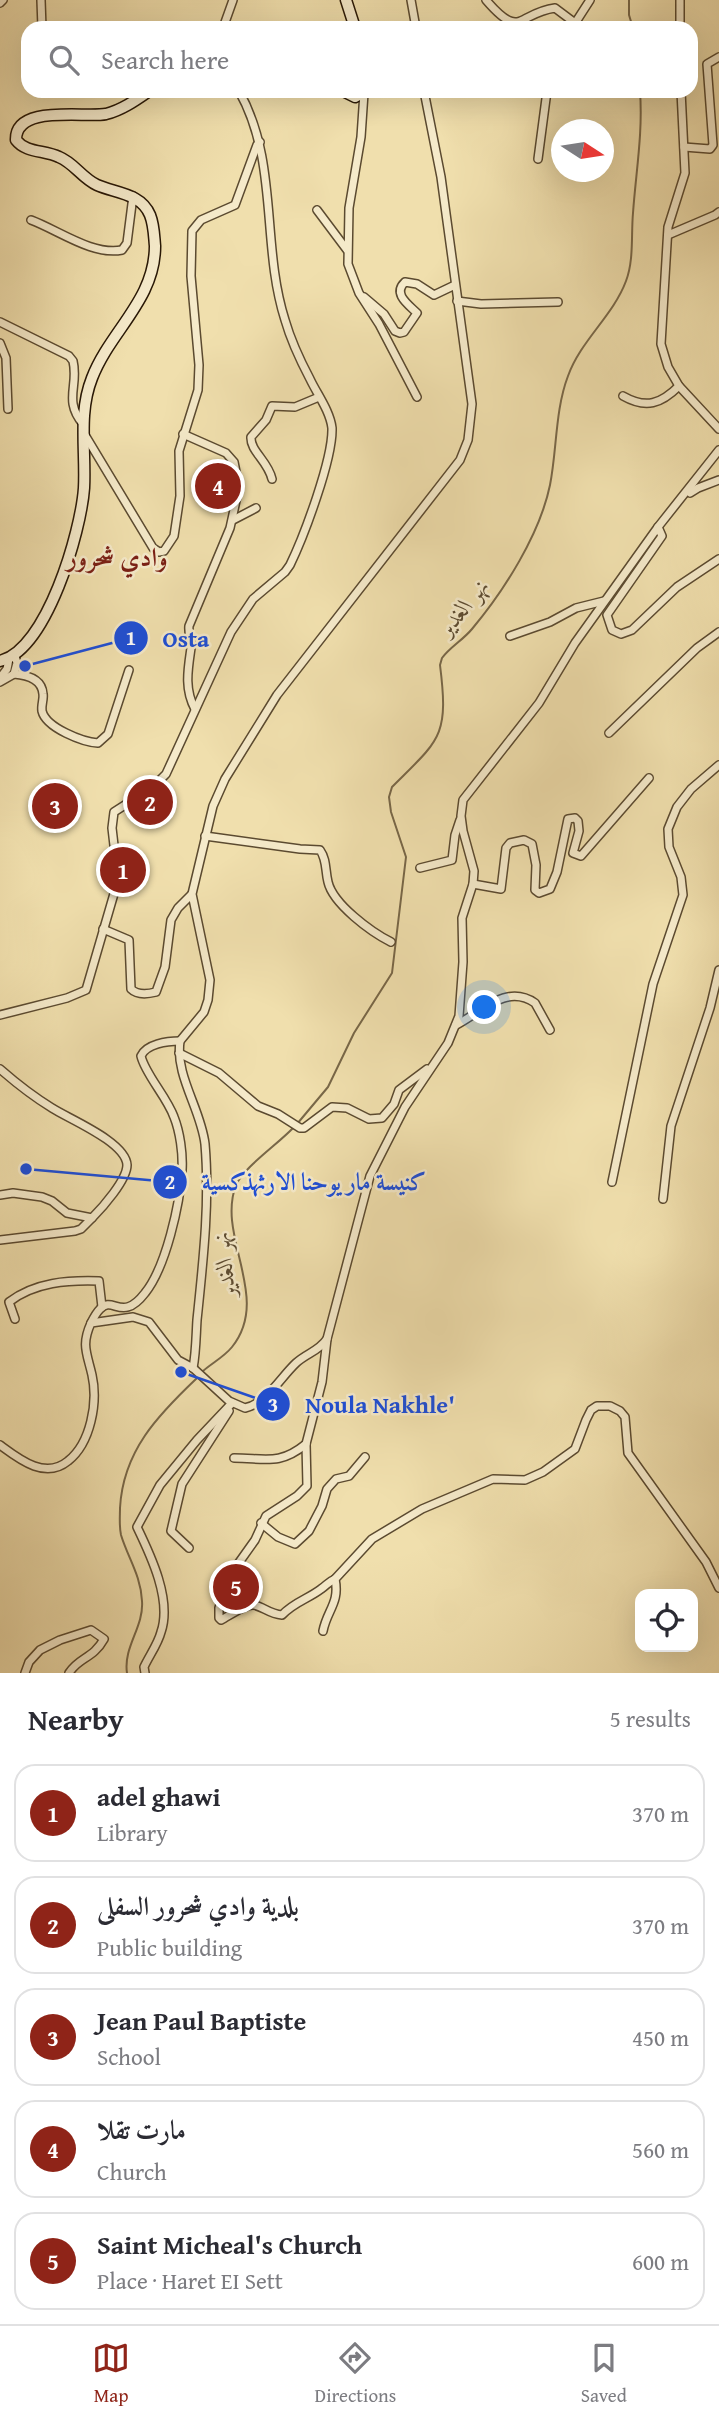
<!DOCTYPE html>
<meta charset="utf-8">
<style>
body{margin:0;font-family:"Gentium Book Plus",Amiri,serif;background:#f7f7f7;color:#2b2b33}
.controls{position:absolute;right:21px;bottom:21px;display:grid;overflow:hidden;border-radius:14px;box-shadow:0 7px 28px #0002}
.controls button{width:63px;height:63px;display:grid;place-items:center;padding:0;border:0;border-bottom:2px solid #e1e1e2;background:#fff;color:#2b2b33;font:35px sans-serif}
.compass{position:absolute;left:551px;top:119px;width:63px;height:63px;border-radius:50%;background:#fff;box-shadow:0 7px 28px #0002;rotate:102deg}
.you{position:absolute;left:485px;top:1008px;width:24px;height:24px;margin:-18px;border:5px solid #fff;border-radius:50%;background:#1a73e8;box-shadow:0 0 0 10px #1a73e833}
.badge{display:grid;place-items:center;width:46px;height:46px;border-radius:50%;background:#8f2418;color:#fff;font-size:23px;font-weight:700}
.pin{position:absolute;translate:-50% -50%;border:4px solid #fff;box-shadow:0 2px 7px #0006}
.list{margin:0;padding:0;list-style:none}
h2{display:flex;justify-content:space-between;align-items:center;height:91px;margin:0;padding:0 28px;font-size:30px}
h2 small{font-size:23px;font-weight:400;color:#7c7c81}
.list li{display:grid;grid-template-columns:46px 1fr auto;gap:21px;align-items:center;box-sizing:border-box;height:98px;margin:0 14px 14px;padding:0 14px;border:2px solid #e1e1e2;border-radius:21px}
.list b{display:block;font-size:26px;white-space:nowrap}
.list p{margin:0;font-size:23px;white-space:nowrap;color:#7c7c81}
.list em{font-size:23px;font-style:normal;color:#7c7c81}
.icon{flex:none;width:38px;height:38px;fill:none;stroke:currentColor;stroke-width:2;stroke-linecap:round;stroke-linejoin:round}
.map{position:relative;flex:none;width:719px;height:1673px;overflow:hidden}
.search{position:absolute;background:#fff;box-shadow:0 7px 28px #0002;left:21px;right:21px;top:21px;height:77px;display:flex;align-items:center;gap:18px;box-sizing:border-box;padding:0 24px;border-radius:21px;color:#7c7c81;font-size:26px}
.sheet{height:651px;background:#fff}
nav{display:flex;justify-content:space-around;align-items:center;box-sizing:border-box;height:98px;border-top:2px solid #e1e1e2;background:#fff;font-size:19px;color:#7c7c81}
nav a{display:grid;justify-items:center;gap:4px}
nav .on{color:#8f2418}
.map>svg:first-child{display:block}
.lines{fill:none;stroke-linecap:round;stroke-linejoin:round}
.stream{stroke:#786748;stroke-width:2}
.street-casing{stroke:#5b4a30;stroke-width:10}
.secondary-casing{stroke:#291806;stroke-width:13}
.street{stroke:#f5eaca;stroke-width:7}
.secondary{stroke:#f5eaca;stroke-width:10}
.labels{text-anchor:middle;stroke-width:5;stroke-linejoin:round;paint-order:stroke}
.water-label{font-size:24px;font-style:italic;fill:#5d4c32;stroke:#f5eaca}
.quarter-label{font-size:26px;font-weight:bold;fill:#7a1f14;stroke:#f5eaca}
.leader{fill:none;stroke:#1d4ed8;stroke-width:2.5}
.callout-dot{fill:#1d4ed8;stroke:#f5eaca;stroke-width:2.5}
.mark-label{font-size:21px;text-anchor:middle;font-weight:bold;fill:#fff}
.callout-label{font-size:24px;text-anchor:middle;font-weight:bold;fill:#1d4ed8;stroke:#f5eaca;stroke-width:5;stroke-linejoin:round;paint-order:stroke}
</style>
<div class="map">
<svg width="719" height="1673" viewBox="0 0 719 1673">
<rect width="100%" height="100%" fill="#f0dfad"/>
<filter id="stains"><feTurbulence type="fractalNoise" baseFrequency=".00286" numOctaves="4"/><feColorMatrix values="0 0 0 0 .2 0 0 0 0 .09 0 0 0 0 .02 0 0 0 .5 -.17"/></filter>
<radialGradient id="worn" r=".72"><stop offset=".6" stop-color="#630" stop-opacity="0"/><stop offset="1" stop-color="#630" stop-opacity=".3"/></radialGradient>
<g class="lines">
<g class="stream">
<path d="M629 0V15L633 28"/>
<path d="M297 1124 328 1087 354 1033 392 973 406 857 391 812 389 797 392 787C440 739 449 737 440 665L442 658C450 647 463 640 472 629 504 591 540 534 550 485 557 450 555 410 568 376 581 340 613 316 626 281 634 260 631 235 633 213 636 171 643 133 640 91"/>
<path d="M203 1371C212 1363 224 1357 232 1347 272 1297 216 1237 236 1185 243 1168 278 1144 293 1128"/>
<path d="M127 1673C123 1647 144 1627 142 1601 141 1576 128 1558 121 1535 119 1526 120 1516 120 1508 123 1451 158 1415 197 1378"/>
</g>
<g class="street-casing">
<g id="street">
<path d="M41 0 42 28"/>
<path d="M411 0 416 28"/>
<path d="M486 0C521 41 518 13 555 8L575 23"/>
<path d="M680 0V28"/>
<path d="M0 3 3 0"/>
<path d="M223 28 233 0"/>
<path d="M572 28 590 0"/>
<path d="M681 91 685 173 668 227 661 344 668 367 679 386 719 429"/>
<path d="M364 93 361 137 349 208 348 264 359 293 379 324 417 397"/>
<path d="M684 147 710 149 713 145 707 64 719 57"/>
<path d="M538 159 547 91"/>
<path d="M317 210 347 250"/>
<path d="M31 220C58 230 93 256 122 250L127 243 133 196"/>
<path d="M668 235 715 215 719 212"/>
<path d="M364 297 384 314 395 331 400 333 404 332 417 313C409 305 392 294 405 282L417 284 434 295 455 285"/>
<path d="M457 301 481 304 558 302"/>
<path d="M0 322 69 356 73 361C79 386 63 400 83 424"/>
<path d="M0 343 6 358 8 409"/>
<path d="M623 396C646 409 661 404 679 386"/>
<path d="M183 434 226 453 234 462 239 487 230 528 189 626C188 634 192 640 191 648 188 669 184 689 195 709"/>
<path d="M85 435 153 548 159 552 164 551 174 536 180 496 179 451 198 390 199 365 191 276 192 231 201 220 235 205 257 145 260 142"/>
<path d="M272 479C268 461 250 451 251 437L266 420 272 406 295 407 319 397"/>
<path d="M690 493 698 488 719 480"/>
<path d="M233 520 256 508"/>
<path d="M658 527 662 536 607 615 612 630 621 634 632 630 677 587 719 559"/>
<path d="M510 636 550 622 576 608 604 601"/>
<path d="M14 674C27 675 42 679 43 694 44 699 41 705 42 711 46 728 83 742 98 743L108 734 129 670"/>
<path d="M0 678 7 669 9 659"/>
<path d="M0 682 14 674 17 663 15 656"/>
<path d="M609 733 697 648 719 632"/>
<path d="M205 836 300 849 320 850C327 860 325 870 328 882 333 904 371 932 391 942"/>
<path d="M420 868 452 860 455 835 460 820"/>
<path d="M473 884 501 889 506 848 510 843 524 840 532 844 536 865 535 890 539 893 550 889 557 872 568 819 575 818 578 821 579 831 573 853 581 856 649 778"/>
<path d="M103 929 129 940 131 989C137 995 148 994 156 992L165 967 171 920 178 908 191 895"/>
<path d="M0 1015 67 998 86 990 118 880 112 828 114 812 153 787 166 774 231 632 253 599 285 572 290 565C304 536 333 459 332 428 330 411 317 394 310 379 300 360 291 341 285 320 261 245 279 162 239 91"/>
<path d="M456 1025C480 1013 506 983 535 1003L550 1030"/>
<path d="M179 1053 219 1073 258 1106 278 1114 300 1128H304L332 1107 347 1108 369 1119 382 1118 394 1104 399 1090 427 1069"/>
<path d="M0 1069C16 1083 34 1097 52 1108 69 1119 126 1142 127 1165 127 1180 102 1208 92 1218L67 1213 52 1201 42 1197 13 1193 0 1195"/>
<path d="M612 1182 653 984 683 895 681 877 669 847 668 829 677 807 691 789 719 765"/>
<path d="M663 1199 671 1126 710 1008 719 970"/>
<path d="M0 1240 75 1231 81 1229 92 1218"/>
<path d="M15 1319 9 1302C35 1282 68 1280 99 1281L102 1307"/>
<path d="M91 1323C93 1319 96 1313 100 1309 113 1295 122 1323 145 1293 166 1267 180 1204 182 1170 183 1154 180 1132 174 1117 167 1097 145 1074 141 1056 146 1044 167 1041 180 1041"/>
<path d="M327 1339 322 1382 306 1444 307 1486 297 1496 266 1516 255 1540 228 1578 219 1608V1618L221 1620C229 1616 245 1604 254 1605 264 1607 269 1614 282 1615 294 1602 308 1599 321 1589 327 1585 328 1582 335 1579"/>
<path d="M193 1368C196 1353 196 1336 197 1320 203 1262 210 1202 205 1144 201 1109 175 1076 180 1041L204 1012 208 1000 210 980 192 894 213 806 225 779 277 695 460 460 468 440 472 404 441 177 424 91"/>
<path d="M0 1445C19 1459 45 1480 68 1461 91 1443 98 1402 92 1375 87 1353 81 1345 91 1323L133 1317 149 1322 178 1360 193 1368 229 1401 245 1408C267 1403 280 1378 296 1363 307 1353 319 1351 327 1339L370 1176 405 1107 448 1043 459 1016 463 962 462 918 473 884 474 871 463 831 461 816 463 800 539 703 575 643 658 527 719 450"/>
<path d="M234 1458C265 1458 279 1466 306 1444"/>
<path d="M261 1523 278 1537 295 1544 309 1531 322 1506 327 1489 336 1479 349 1476 365 1457"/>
<path d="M189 1548 171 1531 182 1484 229 1411"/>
<path d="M323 1631C327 1610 340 1603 335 1579L372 1539 422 1509 493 1479 525 1480 543 1472 575 1449 586 1420 591 1410 597 1406H610L620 1411 625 1417 628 1453 706 1562 719 1588"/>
<path d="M25 1673 29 1662 40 1650 60 1640 91 1630 104 1639C93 1659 79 1657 69 1673"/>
<path d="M145 1673 144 1667C149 1656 158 1644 161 1632 172 1600 151 1556 137 1527L160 1485 197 1440 232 1403"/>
</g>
</g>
<g class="secondary-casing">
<g id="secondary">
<path d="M346 0 355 28"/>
<path d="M343 91 355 97 366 91"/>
<path d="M0 661C47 650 81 531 84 488 86 451 78 413 92 378 110 331 155 300 155 246 154 235 154 225 150 215 141 193 115 193 97 185 82 178 74 163 59 157 44 150 26 153 16 140 15 104 84 118 106 114 122 110 136 100 149 91"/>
</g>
</g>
<use href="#street" class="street"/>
<use href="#secondary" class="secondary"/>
</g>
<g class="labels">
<g class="water-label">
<text transform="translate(463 607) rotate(-51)" y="8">نهر الغدير</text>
<text transform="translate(224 1265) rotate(-97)" y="8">نهر الغدير</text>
</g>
<g class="quarter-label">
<text x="117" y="566">وادي شحرور</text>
</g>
</g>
<path class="leader" d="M25 666L131 638M26 1169L170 1182M181 1372L273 1404"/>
<g class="callout-dot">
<circle cx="25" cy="666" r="7"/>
<circle cx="26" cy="1169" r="7"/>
<circle cx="181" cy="1372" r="7"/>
<circle cx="131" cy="638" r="18"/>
<circle cx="170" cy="1182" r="18"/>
<circle cx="273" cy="1404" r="18"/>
</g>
<g class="mark-label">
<text x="131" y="645">1</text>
<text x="170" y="1189">2</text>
<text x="273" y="1412">3</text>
</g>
<g class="callout-label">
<text x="186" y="647">Osta</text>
<text x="314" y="1190">كنيسة مار يوحنا الارثهذكسية</text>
<text x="380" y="1413">Noula Nakhle'</text>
</g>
<rect width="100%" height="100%" filter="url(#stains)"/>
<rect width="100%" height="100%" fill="url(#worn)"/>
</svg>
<div class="controls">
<button><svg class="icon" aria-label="locate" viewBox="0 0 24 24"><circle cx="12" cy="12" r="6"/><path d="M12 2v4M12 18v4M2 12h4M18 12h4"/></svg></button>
</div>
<svg class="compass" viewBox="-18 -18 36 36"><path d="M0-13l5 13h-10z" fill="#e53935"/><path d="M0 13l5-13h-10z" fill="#7c7c81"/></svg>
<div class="you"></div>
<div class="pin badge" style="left:123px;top:870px">1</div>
<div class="pin badge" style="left:150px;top:802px">2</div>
<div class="pin badge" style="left:55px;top:806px">3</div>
<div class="pin badge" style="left:218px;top:486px">4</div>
<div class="pin badge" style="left:236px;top:1587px">5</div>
<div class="search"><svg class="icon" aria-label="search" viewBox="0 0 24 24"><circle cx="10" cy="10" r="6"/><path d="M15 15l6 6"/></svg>Search here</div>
</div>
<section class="sheet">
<h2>Nearby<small>5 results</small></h2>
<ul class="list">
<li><span class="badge">1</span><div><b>adel ghawi</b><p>Library</p></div><em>370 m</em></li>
<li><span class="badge">2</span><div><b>بلدية وادي شحرور السفلى</b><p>Public building</p></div><em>370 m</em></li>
<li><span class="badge">3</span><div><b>Jean Paul Baptiste</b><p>School</p></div><em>450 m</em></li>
<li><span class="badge">4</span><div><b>مارت تقلا</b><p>Church</p></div><em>560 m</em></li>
<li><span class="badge">5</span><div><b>Saint Micheal's Church</b><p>Place · Haret EI Sett</p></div><em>600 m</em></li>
</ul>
</section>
<nav>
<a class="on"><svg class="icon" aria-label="map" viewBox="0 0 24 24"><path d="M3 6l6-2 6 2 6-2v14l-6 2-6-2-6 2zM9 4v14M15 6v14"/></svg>Map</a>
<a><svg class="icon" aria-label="directions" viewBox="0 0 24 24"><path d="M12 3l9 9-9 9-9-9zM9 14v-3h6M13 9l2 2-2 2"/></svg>Directions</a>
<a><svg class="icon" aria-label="saved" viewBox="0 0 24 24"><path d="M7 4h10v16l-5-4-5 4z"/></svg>Saved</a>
</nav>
